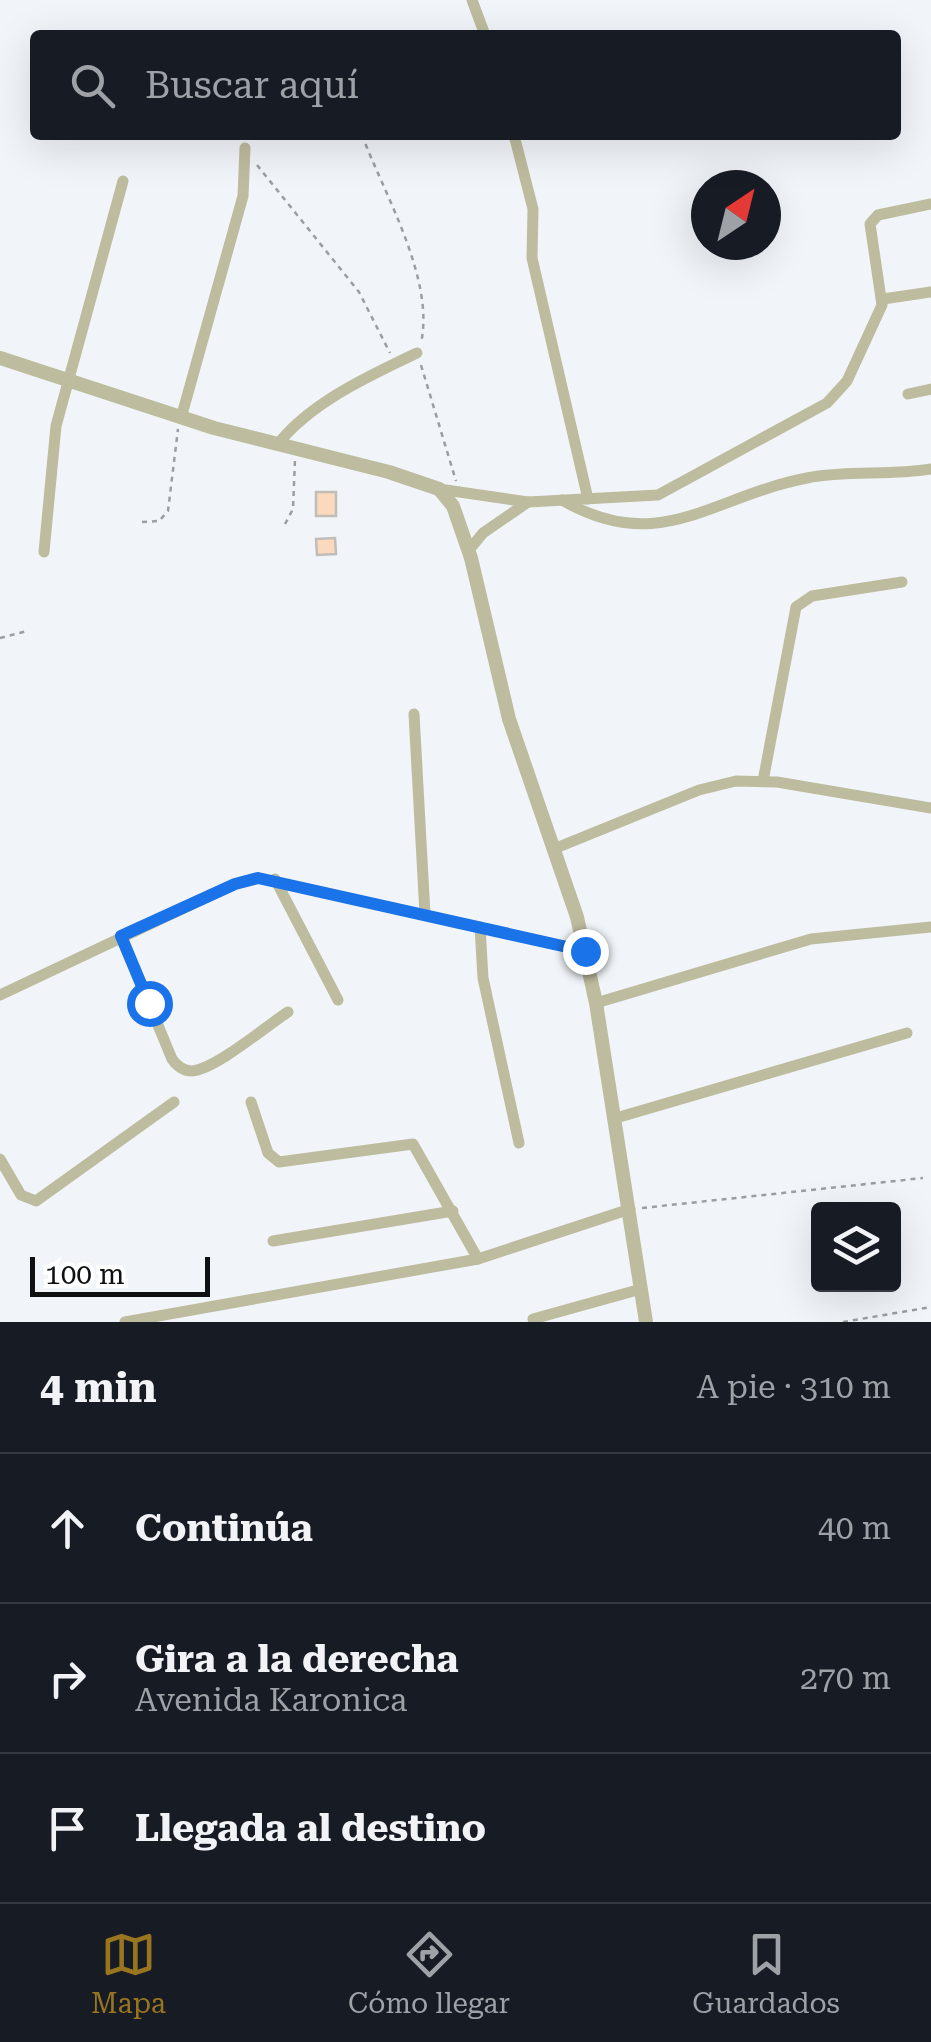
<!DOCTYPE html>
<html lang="es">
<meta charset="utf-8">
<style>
body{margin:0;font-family:"Roboto Serif",serif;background:#242831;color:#f1f3f6}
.controls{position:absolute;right:30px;bottom:30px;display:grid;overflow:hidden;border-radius:10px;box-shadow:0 10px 40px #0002}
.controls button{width:90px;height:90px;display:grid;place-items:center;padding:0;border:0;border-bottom:2px solid #363941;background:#171b24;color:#f1f3f6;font:50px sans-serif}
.compass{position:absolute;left:691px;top:170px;width:90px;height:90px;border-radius:50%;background:#171b24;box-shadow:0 10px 40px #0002;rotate:35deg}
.scale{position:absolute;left:30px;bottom:25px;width:180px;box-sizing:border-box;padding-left:10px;border:5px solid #0e1011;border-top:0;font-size:28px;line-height:35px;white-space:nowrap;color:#0e1011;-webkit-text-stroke:8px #fff;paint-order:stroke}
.stop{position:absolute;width:30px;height:30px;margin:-22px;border:8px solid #1a73e8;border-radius:50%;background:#fff}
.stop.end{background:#1a73e8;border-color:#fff;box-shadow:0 2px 10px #0008}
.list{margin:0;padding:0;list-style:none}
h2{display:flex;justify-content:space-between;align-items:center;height:130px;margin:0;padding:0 40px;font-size:42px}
h2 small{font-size:32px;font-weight:400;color:#9ea1a6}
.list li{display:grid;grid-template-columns:65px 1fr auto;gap:30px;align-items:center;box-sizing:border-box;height:150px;padding:0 40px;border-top:2px solid #363941}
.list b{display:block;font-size:38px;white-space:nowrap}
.list p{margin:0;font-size:32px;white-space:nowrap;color:#9ea1a6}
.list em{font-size:32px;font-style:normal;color:#9ea1a6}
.icon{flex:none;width:55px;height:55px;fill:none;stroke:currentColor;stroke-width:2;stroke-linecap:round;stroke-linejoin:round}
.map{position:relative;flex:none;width:931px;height:1322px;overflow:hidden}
.search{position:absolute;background:#171b24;box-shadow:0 10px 40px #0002;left:30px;right:30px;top:30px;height:110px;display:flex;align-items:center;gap:25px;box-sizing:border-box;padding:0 35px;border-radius:10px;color:#9ea1a6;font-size:38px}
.sheet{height:580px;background:#171b24}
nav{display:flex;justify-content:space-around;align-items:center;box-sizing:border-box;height:140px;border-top:2px solid #363941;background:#171b24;font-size:28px;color:#9ea1a6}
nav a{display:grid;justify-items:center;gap:5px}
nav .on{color:#9a7520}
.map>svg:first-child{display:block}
.building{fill:#fbd9bc;stroke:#c0bcb8;stroke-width:2.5}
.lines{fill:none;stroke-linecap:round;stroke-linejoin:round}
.path{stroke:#9b9ea1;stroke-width:2.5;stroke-dasharray:5 5;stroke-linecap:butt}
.minor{stroke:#bebc9e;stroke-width:11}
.tertiary{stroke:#bebc9e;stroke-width:14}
.route{stroke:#1a73e8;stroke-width:12}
</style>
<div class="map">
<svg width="931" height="1322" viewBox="0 0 931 1322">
<rect width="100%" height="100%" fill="#f1f5f9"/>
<g class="building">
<rect x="316" y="492" width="20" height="24"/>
<path d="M335 538 336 554 317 555 316 539Z"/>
</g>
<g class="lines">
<g class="path">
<path d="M362 135C384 194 435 279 421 343"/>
<path d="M257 165 359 292 390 353"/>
<path d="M421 365 456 481"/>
<path d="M142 522 159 521 168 511 178 429"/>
<path d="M285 524 293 509 295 459"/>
<path d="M0 638 27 631"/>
<path d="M642 1208 923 1178"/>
<path d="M843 1322 931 1307"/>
</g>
<g class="minor">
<path d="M472 0 485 35"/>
<path d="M514 135 533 209 532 258 588 499"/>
<path d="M883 299 931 292"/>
<path d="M908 394 931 389"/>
<path d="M181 418 243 196 245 148"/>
<path d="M278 444C311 402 371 375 417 353"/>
<path d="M439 489 528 502 658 495 827 403 847 381 882 305 870 224 878 215 931 204"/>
<path d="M562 500C660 557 712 496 807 478 847 470 890 476 931 469"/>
<path d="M469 550 483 533 528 502"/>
<path d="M44 552 56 426 123 181"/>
<path d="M414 714 425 914"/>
<path d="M763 781 796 607 812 596 902 582"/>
<path d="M556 848 699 790 736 781 777 782 931 808"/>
<path d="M275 879 338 1000"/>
<path d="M480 927 483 978 519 1143"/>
<path d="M121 936 172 1059C177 1066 183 1071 192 1071 216 1069 266 1026 288 1012"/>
<path d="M0 995 235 884 258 878 585 951"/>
<path d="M596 1003 811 939 931 927"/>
<path d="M251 1102 268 1153 279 1162 413 1144 478 1259"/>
<path d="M616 1118 907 1033"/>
<path d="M0 1159 21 1195 36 1201 174 1102"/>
<path d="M273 1241 453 1211"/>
<path d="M533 1319 641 1289"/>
<path d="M125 1322 478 1259 630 1209"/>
</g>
<path class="tertiary" d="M0 358 214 428 389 472 439 489 453 506 471 558 509 719 577 917 596 1003 646 1322"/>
</g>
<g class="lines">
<path class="route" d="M149 1003 121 936 235 884 258 878 585 951"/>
</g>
</svg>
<div class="controls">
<button><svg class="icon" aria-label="layers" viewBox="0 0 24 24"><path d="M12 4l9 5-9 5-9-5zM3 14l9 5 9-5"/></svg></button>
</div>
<svg class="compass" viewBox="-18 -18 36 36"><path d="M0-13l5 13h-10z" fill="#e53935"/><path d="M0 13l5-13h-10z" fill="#9ea1a6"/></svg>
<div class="scale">100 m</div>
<div class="stop" style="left:149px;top:1003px"></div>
<div class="stop end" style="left:585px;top:951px"></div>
<div class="search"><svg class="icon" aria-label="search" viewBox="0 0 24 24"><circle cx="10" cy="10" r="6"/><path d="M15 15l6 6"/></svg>Buscar aquí</div>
</div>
<section class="sheet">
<h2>4 min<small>A pie · 310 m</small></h2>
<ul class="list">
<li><svg class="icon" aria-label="ahead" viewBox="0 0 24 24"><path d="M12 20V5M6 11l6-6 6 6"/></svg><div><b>Continúa</b></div><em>40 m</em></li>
<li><svg class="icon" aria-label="right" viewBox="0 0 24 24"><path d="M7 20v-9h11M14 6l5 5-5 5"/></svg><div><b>Gira a la derecha</b><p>Avenida Karonica</p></div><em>270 m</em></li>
<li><svg class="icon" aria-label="arrive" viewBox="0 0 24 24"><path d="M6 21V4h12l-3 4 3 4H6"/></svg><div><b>Llegada al destino</b></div></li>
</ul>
</section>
<nav>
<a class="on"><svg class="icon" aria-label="map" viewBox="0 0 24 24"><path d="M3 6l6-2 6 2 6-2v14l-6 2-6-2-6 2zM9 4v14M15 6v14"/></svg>Mapa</a>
<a><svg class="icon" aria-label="directions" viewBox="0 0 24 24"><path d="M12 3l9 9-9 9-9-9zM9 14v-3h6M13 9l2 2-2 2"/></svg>Cómo llegar</a>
<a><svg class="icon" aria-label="saved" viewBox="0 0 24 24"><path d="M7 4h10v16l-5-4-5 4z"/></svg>Guardados</a>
</nav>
